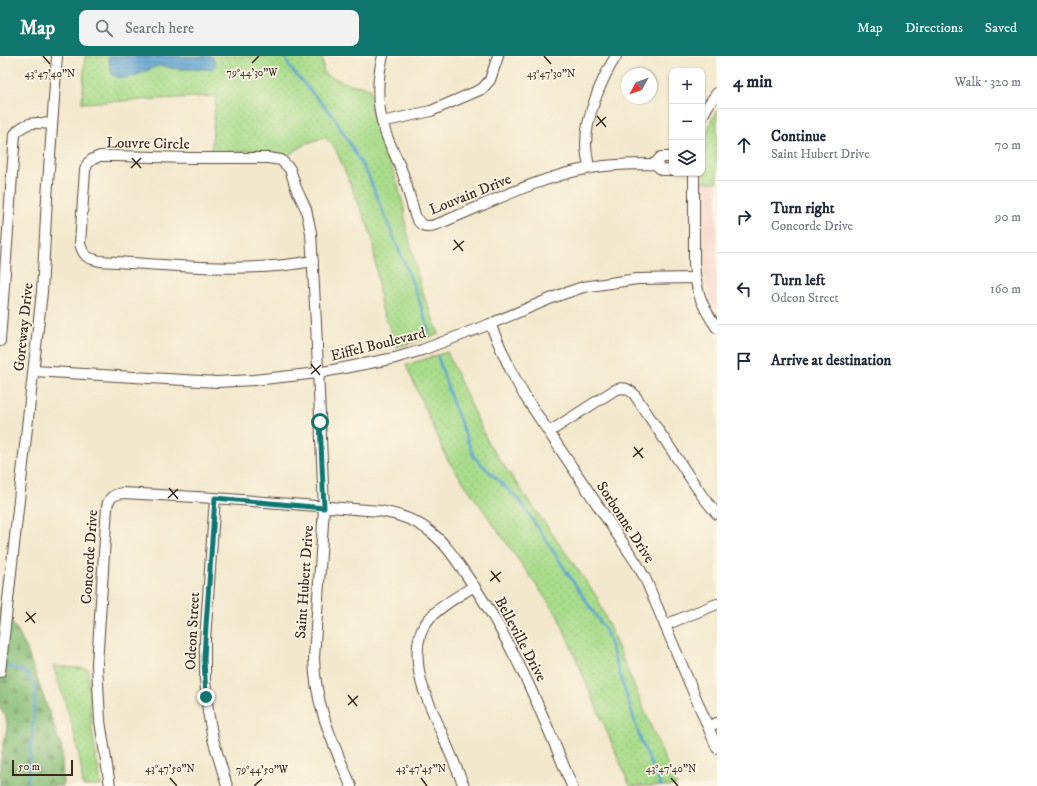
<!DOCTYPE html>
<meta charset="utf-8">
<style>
body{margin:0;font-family:"IM FELL DW Pica",serif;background:#f2f2f3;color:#1f2937}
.controls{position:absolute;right:12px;top:12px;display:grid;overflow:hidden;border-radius:8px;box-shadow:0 1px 3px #0004}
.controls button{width:36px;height:36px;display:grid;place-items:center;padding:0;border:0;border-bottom:1px solid #e0e1e3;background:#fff;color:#1f2937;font:20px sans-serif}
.compass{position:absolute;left:621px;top:12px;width:36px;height:36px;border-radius:50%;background:#fff;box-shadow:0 1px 3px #0004;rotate:229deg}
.scale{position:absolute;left:12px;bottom:10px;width:61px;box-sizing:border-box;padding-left:4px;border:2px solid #3b2a1e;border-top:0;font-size:11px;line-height:14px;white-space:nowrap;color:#3b2a1e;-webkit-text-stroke:3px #fcf5e5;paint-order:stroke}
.stop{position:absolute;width:12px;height:12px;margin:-9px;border:3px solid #0f766e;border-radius:50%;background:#fff}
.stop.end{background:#0f766e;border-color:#fff;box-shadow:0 1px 4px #0008}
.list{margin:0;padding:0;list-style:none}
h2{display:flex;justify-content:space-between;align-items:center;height:52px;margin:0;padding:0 16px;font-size:17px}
h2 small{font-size:13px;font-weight:400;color:#747a83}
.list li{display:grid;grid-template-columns:26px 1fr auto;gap:12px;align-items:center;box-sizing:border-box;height:72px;padding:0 16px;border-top:1px solid #e0e1e3}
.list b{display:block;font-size:15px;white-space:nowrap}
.list p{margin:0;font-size:13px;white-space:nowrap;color:#747a83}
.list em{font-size:13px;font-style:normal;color:#747a83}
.icon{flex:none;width:22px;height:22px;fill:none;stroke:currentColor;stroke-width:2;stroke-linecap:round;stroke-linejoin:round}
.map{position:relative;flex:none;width:717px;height:730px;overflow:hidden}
header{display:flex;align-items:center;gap:24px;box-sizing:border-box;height:56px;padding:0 20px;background:#0f766e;color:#fff}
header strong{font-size:19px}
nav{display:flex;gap:22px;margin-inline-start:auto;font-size:14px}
.search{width:280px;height:36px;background:#f2f2f3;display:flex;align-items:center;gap:10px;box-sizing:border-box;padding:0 14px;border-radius:8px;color:#747a83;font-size:15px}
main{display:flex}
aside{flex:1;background:#fff}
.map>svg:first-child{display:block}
.built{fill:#f7d1c9}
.forest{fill:url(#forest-firs);stroke:#60734a}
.park{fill:url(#park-dots);stroke:#728354}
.water{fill:url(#water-rules);stroke:#4a6678}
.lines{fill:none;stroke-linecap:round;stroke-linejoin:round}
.stream{stroke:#5aa2d1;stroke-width:2.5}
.minor-casing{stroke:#574638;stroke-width:12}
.minor{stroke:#fff;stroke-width:10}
.route{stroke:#0f766e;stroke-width:5}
.ticks{fill:none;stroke:#3b2a1e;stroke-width:1.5}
.labels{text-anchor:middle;stroke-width:3.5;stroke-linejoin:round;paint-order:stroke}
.street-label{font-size:15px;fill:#3b2a1e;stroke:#fcf5e5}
.ticks-label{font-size:10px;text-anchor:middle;fill:#3b2a1e;stroke:#fcf5e5;stroke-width:3.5;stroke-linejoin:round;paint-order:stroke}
</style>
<header>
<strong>Map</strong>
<div class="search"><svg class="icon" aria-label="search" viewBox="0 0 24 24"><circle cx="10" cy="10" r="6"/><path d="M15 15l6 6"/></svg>Search here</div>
<nav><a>Map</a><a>Directions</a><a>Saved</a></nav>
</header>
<main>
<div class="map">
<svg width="717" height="730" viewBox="0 0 717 730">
<defs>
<pattern id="forest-firs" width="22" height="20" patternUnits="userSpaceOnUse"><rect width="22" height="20" fill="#86bc77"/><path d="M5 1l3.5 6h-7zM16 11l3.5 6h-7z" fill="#6f9961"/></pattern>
<pattern id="park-dots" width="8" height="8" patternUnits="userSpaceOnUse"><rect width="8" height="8" fill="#a9dc8b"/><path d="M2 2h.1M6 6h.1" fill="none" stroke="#92bd78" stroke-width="1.8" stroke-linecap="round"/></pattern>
<pattern id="water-rules" width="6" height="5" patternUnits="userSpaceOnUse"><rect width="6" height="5" fill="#5aa2d1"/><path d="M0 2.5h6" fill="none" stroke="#4c84a9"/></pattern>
</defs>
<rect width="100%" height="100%" fill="#fcf5e5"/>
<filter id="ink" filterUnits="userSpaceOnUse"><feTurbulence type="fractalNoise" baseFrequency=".025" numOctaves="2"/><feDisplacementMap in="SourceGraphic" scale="8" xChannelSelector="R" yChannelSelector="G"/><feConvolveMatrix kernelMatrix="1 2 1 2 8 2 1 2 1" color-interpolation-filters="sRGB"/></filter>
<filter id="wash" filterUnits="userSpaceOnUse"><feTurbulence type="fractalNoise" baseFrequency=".012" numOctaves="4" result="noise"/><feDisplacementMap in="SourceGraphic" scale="16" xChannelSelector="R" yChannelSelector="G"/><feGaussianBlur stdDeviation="0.9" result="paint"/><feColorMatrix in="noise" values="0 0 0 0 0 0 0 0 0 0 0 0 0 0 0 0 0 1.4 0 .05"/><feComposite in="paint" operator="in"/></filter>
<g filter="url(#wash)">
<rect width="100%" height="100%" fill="#f3e8cd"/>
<path class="built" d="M704 126H717V254L710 243 706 228 704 211Z"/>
<path class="forest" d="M0 552 17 574 27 594 62 693 63 730H0V707L7 672 6 661 0 653Z"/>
<g class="park">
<path d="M85 0H322L324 18 346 27 370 32 371 53 375 69 378 80 396 123 404 152 406 171 422 235 439 278 397 291 381 251 372 180 336 94 325 81 307 87 287 100C266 91 234 96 211 97L216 40 82 47Z"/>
<path d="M717 54V126H704C704 100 703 76 717 54Z"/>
<path d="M447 296 488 387 597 541 676 730H630L558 560 447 403 406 309Z"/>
<path d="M53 610 88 613 92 674 101 730H83C80 688 66 649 53 610Z"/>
</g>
<path class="water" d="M108 0H212L216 9 212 13C199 13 184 14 171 12 167 11 160 9 156 11 141 16 129 27 112 19Z"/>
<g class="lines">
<g class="stream">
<path d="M285 0 290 12 334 61 368 119 417 238 429 275"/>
<path d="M438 301 452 345 474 401 520 445 606 575 641 685 661 730"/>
<path d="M3 609 25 616 36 630 28 730"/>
</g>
</g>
</g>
<g filter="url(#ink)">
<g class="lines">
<g class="minor-casing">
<g id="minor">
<path d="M383 0C376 26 377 53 386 78 391 92 398 104 403 118 407 131 411 145 415 159 420 171 426 172 438 168 488 148 538 121 591 112 612 108 634 108 655 108L662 114H672"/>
<path d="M702 61 709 48 717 37"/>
<path d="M382 66 431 55 482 33 490 24 498 0"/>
<path d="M655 108 661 101H672"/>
<path d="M589 112C588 104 586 96 586 88 586 60 601 24 616 0"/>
<path d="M694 117V207C696 236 701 249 717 272"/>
<path d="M313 205C243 218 171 209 100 205 87 202 84 201 80 188L85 114 88 107 93 103 100 100H116L190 102H268L281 104 290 113 296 132 306 153 311 177 316 267 324 452 314 602C315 651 333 686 351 730"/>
<path d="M490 268 511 315 524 339 637 508 645 522 717 692"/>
<path d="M0 285 15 78C25 65 37 66 51 68"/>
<path d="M34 315 217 326 254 324 318 317 395 302 422 294 490 268 557 240 583 231 637 223 695 222"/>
<path d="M549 376 613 335C622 330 627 332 634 338L703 441 717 458"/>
<path d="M215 442 205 584V623L208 656 213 683 227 730"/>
<path d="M665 569 717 548"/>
<path d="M0 616 42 236 47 142 57 0"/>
<path d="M708 670 717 667"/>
<path d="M110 730 100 665 97 608 107 451C108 442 113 439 122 437L215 442 380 455C397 458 414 463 428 474 445 486 456 504 467 520 513 585 542 657 572 730"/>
<path d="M464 730 424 635C417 614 412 582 429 563 441 549 459 540 474 530"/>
</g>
</g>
<use href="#minor" class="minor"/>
</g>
</g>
<g class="lines" filter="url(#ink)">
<path class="route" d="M206 641 204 603 205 584 215 442 324 452 320 366"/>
</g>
<path class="ticks" d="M43 0 50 8M544 0 551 8M252 7 259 0M597 60 606 71M596 70 606 61M132 102 141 112M131 112 141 102M454 184 463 195M453 194 464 185M311 308 320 319M311 318 321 309M634 391 643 402M633 401 643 392M169 432 178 443M168 442 178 433M491 515 500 526M490 525 501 516M26 556 35 567M25 566 36 557M348 639 357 650M348 649 358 640M170 722 177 730M421 722 427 730M671 722 678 730M254 730 262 723"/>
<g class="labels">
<g class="street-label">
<text transform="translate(148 87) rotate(1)" y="5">Louvre Circle</text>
<text transform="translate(470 138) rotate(-22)" y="5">Louvain Drive</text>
<text transform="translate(23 271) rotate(-84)" y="5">Goreway Drive</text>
<text transform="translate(378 288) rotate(-14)" y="5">Eiffel Boulevard</text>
<text transform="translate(626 466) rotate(57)" y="5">Sorbonne Drive</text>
<text transform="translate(89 501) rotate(-86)" y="5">Concorde Drive</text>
<text transform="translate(304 526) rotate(-86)" y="5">Saint Hubert Drive</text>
<text transform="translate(192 575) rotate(-87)" y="5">Odeon Street</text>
<text transform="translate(521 583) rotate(62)" y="5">Belleville Drive</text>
</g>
</g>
<g class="ticks-label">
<text x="252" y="20">79°44'30"W</text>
<text x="50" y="21">43°47'40"N</text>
<text x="551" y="21">43°47'30"N</text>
<text x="170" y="716">43°47'50"N</text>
<text x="421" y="716">43°47'45"N</text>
<text x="671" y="716">43°47'40"N</text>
<text x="262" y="717">79°44'50"W</text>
</g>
</svg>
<div class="controls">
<button>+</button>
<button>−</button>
<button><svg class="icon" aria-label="layers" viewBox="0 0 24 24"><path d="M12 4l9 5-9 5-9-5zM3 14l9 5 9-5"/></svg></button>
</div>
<svg class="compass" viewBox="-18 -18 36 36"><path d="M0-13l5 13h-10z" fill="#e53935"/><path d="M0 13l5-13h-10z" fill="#747a83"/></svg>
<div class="scale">50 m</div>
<div class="stop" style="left:320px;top:366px"></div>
<div class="stop end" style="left:206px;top:641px"></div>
</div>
<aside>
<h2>4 min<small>Walk · 320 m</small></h2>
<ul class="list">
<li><svg class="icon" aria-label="ahead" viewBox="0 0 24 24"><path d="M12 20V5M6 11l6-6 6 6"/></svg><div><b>Continue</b><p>Saint Hubert Drive</p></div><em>70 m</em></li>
<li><svg class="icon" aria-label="right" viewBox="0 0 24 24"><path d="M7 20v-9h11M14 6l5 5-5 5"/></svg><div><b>Turn right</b><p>Concorde Drive</p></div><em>90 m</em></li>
<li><svg class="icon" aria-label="left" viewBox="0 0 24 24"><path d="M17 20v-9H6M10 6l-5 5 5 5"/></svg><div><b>Turn left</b><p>Odeon Street</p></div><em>160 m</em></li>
<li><svg class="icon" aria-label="arrive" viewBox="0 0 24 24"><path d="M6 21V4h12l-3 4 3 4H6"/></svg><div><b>Arrive at destination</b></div></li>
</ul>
</aside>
</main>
